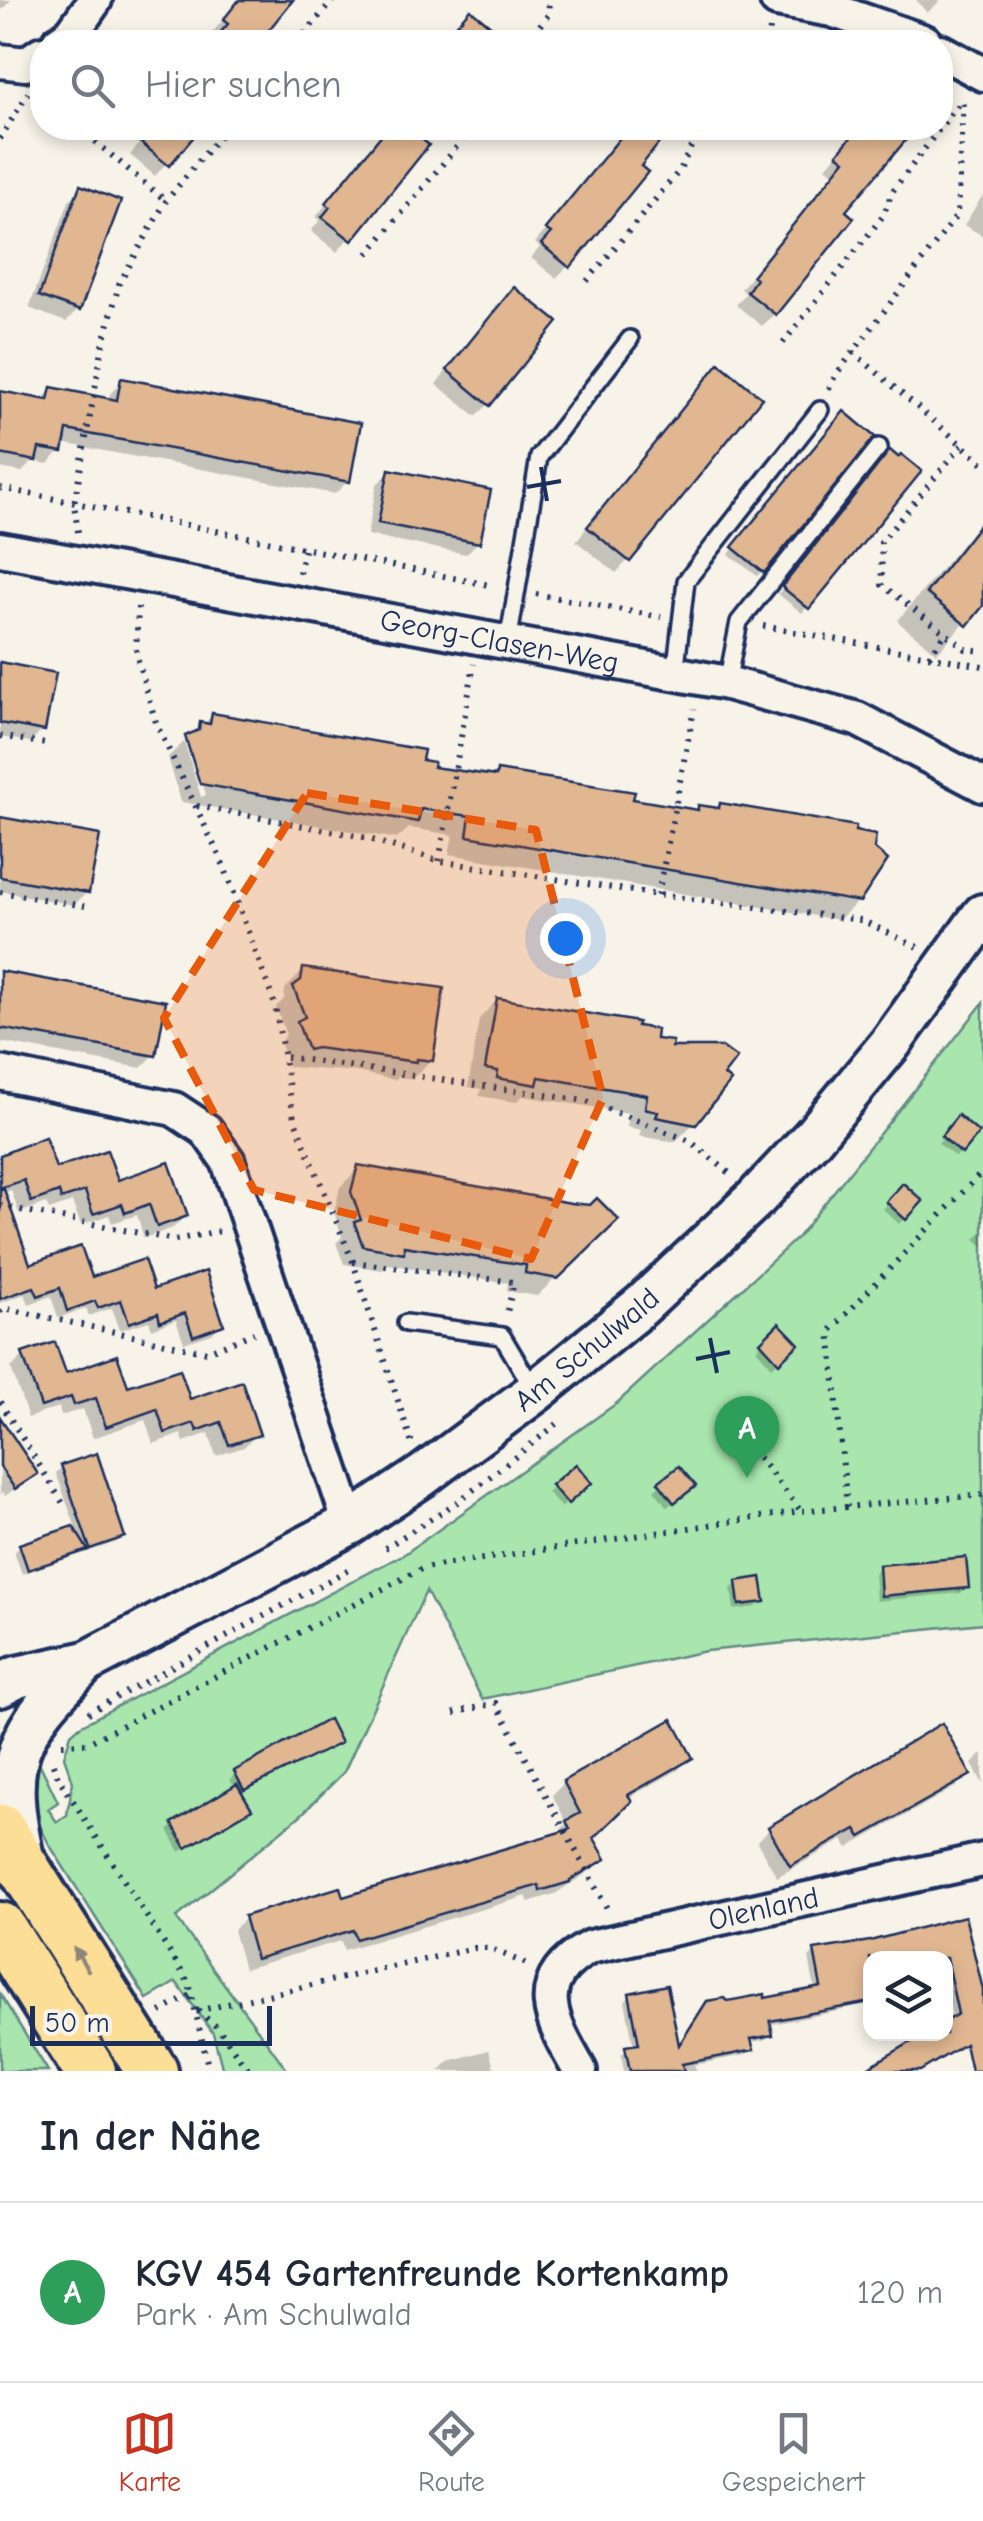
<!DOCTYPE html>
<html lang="de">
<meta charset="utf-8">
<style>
body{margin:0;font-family:"Comic Neue",sans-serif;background:#f6f6f7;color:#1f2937}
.controls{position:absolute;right:30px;bottom:30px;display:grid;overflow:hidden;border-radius:20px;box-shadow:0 5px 15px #0003}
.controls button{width:90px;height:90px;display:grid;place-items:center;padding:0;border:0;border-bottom:2px solid #e0e1e3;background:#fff;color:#1f2937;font:50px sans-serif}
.scale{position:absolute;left:30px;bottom:25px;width:242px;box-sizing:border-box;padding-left:10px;border:5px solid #1b2f5e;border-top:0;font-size:28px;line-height:35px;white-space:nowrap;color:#1b2f5e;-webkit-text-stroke:8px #f7f3e8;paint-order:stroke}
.you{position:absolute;left:565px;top:938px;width:35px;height:35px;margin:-25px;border:8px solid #fff;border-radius:50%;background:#1a73e8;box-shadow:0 0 0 15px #1a73e833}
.badge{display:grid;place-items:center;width:65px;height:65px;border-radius:50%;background:#c8321e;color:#fff;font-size:32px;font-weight:700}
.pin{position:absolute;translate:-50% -82px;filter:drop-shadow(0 2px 5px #0008)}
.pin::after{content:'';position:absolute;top:52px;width:35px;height:30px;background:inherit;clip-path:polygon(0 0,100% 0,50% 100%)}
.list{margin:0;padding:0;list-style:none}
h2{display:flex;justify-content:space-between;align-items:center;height:130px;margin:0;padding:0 40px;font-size:42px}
h2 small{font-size:32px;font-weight:400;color:#747a83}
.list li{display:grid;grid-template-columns:65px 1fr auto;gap:30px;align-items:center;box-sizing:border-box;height:180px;padding:0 40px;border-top:2px solid #e0e1e3}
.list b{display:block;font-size:38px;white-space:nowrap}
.list p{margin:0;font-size:32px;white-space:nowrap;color:#747a83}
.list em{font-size:32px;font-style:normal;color:#747a83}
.icon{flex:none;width:55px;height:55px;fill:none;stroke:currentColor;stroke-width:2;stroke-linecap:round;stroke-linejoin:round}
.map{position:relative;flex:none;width:983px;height:2071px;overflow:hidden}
.search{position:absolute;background:#fff;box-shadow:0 5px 15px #0003;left:30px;right:30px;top:30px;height:110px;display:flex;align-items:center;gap:25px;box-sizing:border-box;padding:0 35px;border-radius:40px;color:#747a83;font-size:38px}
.sheet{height:310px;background:#fff}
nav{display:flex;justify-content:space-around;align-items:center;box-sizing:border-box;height:140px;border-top:2px solid #e0e1e3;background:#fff;font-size:28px;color:#747a83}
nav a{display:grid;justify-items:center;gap:5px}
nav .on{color:#c8321e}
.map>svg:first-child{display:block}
.green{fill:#a8e6ae;stroke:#628a86;stroke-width:2.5}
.shadow{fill:#0003;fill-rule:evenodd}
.building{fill:#e0b791;stroke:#1b2f5e;stroke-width:2.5}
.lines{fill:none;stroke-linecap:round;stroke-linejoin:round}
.service-casing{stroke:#1b2f5e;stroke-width:22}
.minor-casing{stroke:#1b2f5e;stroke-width:40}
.tertiary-casing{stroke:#1b2f5e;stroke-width:48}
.primary-casing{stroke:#1b2f5e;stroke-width:58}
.path{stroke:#1b2f5e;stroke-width:6;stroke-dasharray:2.5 8;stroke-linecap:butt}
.service{stroke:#f7f3e8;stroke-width:15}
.minor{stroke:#f7f3e8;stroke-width:32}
.tertiary{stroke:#f7f3e8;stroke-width:40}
.primary{stroke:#fdde96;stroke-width:50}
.oneway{fill:#8c867a}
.marked{fill:#e8590c;fill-opacity:0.2;stroke:#e8590c;stroke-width:8;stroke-dasharray:20 12;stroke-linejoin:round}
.ticks{fill:none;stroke:#1b2f5e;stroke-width:4}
.labels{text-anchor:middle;stroke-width:9;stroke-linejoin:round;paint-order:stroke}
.street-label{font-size:30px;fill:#1b2f5e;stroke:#f7f3e8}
</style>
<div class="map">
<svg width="983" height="2071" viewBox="0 0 983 2071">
<rect width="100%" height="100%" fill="#f7f3e8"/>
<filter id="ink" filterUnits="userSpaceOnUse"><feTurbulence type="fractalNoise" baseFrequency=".01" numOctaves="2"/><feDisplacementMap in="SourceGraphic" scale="20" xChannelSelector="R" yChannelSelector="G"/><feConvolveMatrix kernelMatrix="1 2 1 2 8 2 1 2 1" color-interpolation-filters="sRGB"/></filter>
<g filter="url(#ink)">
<g class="green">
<path d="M983 1003V1623L706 1651 482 1699 426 1591 344 1772 302 1814 176 1918 288 2071H223L213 2033 176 1982 147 1999 49 1844C30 1810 28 1793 36 1756L58 1802 48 1809 57 1822 67 1815 73 1782 64 1757 71 1734 80 1726 406 1553 617 1403 798 1237Z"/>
<path d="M0 1994 48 2071H0Z"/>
</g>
<g class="shadow">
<path d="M0 0H11L0 12Z"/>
<path d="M240 0H268L281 11 255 42H213L217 37 212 33Z"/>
<path d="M916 0H941L927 13Z"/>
<path d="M144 128H197L155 176 130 155 139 144 134 140Z"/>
<path d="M388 128H426L417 138 426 145 337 252 311 231 320 220 316 217Z"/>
<path d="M627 128H668L637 166 568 266 556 278 531 258 540 247 535 243Z"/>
<path d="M860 128H913L843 212 775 314 762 326 736 305 746 293 741 289 834 174 826 167Z"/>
<path d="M81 188 78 310 66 322 29 308 69 201Z"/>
<path d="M983 195V236L964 225Z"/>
<path d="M502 302 489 404 476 416 436 384Z"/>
<path d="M707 379 628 560 616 573 576 541Z"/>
<path d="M122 381 348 481 335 494 62 443 60 451 48 464 33 461 22 472 0 468V394L40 401 52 390 108 401 110 394Z"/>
<path d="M838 420 762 571 757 576 729 554Z"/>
<path d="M884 459 919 471 802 613 778 594Z"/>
<path d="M390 472 478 542 466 554 367 535 377 484Z"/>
<path d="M983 519V602L937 653 898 622 899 619Z"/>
<path d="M0 664 43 730 30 742 0 737Z"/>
<path d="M213 715 419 762 430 769 492 778 497 773 695 812 699 808 716 810 721 806 852 833 858 901 839 920 449 854 453 835 409 828 397 839 181 802 168 757ZM184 741H190L206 795 201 797Z"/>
<path d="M0 819 87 892 74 905 0 891Z"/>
<path d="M304 970 431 1060 412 1079 398 1077 395 1080 356 1072 289 1067 280 1042 286 1035 276 1007 284 999 285 989Z"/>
<path d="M0 973 154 1055 141 1068 0 1042Z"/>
<path d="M497 1000 635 1028 669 1050 694 1123 675 1142 639 1136 641 1130 627 1127 629 1113 523 1096 516 1102 479 1096 481 1089 468 1087 479 1019Z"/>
<path d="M953 1124 961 1152 955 1157 938 1143Z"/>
<path d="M0 1155 54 1171 116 1184 185 1216 173 1228 144 1238 137 1215 112 1223 109 1215 81 1225 72 1202 49 1210 46 1203 19 1213 11 1190 0 1194Z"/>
<path d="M359 1168 615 1220 537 1296 507 1291 508 1283 388 1264 382 1270 344 1264 336 1243 342 1237 334 1212 340 1187Z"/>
<path d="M903 1186 920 1201 899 1224 883 1209Z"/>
<path d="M983 1231V1246L975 1239Z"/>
<path d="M0 1242 29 1267 153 1292 221 1324 212 1334 184 1343 176 1320 152 1329 149 1321 120 1330 112 1308 89 1316 86 1308 58 1318 51 1296 29 1304 25 1294 0 1303Z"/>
<path d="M779 1327 796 1344 772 1367 756 1349Z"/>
<path d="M23 1356 65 1376 126 1390 257 1434 244 1447 216 1456 209 1433 184 1442 181 1434 153 1444 145 1420 93 1438 83 1409 61 1416 59 1407 28 1418 11 1368Z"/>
<path d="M0 1421 35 1474 5 1496 3 1492 0 1494Z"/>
<path d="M62 1467 122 1537 117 1542 22 1574 14 1552 20 1547 76 1528 56 1473Z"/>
<path d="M678 1469 687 1492 667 1507 654 1490Z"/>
<path d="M553 1487 584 1488 561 1508 547 1492Z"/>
<path d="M880 1568 967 1587 961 1593 876 1601 874 1573Z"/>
<path d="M737 1583 762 1601 756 1607 734 1610 731 1589Z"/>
<path d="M338 1742 240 1793 249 1809 243 1814 180 1852 168 1830 235 1788 230 1779 236 1773Z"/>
<path d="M983 1753V1784L972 1764Z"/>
<path d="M690 1757 678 1770 628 1798 591 1838 603 1858 591 1870 555 1894 528 1902 527 1896 344 1950 341 1941 244 1969 233 1930 245 1918 341 1900 554 1837 567 1823 552 1795 564 1783Z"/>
<path d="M968 1774 955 1787 848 1848 843 1840 777 1877 757 1842 769 1829Z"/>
<path d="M963 1919 983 2001V2033L920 2071H867L929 2034H946V2024L953 2020 946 1990V1958H870V1983L846 1990 849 2005 843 2010 768 2025 770 2034 764 2040 750 2042 751 2049 745 2055 694 2065 697 2071H624L621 2054 634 2047 625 2001 630 1995 677 2049 727 2004 815 1990 809 1958 815 1952 894 1937Z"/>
<path d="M489 2050 495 2071H439L449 2061Z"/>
</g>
<g class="building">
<path d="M239 0H293L259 42H212L228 24 223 20Z"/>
<path d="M470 9 510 42H442Z"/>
<path d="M152 128H201L169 166 140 142Z"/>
<path d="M387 128H408L429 145 352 241 322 217 330 207 326 203Z"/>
<path d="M628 128H671L641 166 648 172 570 268 541 244 551 233 545 229Z"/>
<path d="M859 128H916L846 211 854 218 776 315 747 292 756 279 752 276 845 160 837 154Z"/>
<path d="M80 185 121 201 80 311 39 296Z"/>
<path d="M514 287 558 322 490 406 447 370Z"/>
<path d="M719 363 762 398 630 562 587 527Z"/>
<path d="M121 378 361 423 350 482 67 430 63 452 39 448 36 461 0 454V391L48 400 51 387 117 400Z"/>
<path d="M844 411 875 437 764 573 732 547Z"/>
<path d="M890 450 898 457 901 454 922 471 809 609 782 587Z"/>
<path d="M389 469 491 490 480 543 378 523Z"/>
<path d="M983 520V606L967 626 926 593Z"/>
<path d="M0 662 56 673 45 731 0 723Z"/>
<path d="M212 713 424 750 422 760 434 762 433 767 496 776 497 770 585 784 635 792 633 799 698 810V805L719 808 720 803 856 826 855 831 876 835 874 848 888 860 860 902 467 836 470 816 421 809 418 822 200 784 185 736 199 730 200 722 210 724Z"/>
<path d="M0 817 100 835 89 893 0 877Z"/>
<path d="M303 968 444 988 433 1061 416 1059V1062L317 1048 308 1050 297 1021 305 1017 293 986 301 980Z"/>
<path d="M0 971 166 1001 156 1056 0 1028Z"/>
<path d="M497 998 638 1022 637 1026 657 1029 656 1039 673 1041 672 1047H722L737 1058 724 1075 731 1081 696 1125 656 1117 658 1112 645 1108 647 1095 539 1077 537 1085 497 1078 498 1071 485 1069Z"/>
<path d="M958 1115 979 1133 962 1154 941 1136Z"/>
<path d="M45 1137 56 1168 107 1150 118 1180 169 1162 188 1216 157 1227 149 1204 125 1213 122 1204 93 1214 85 1191 61 1199 59 1192 31 1202 24 1180 0 1188V1155Z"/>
<path d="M358 1165 571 1203 590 1205 597 1198 619 1220 558 1279 525 1273 526 1265 404 1246V1253L363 1246 354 1222 361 1220 351 1192Z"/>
<path d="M903 1183 923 1201 906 1220 886 1202Z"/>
<path d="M0 1189H4L30 1264 81 1246 92 1277 144 1259 154 1289 206 1271 224 1325 193 1336 185 1313 160 1322 158 1313 129 1323 121 1300 98 1308 95 1301 67 1311 60 1288 38 1296 34 1287 0 1299Z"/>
<path d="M779 1323 799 1344 779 1363 760 1342Z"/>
<path d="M55 1342 66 1373 117 1355 128 1386 180 1369 190 1399 242 1381 260 1435 229 1445 221 1422 197 1431 194 1423 165 1433 157 1409 106 1427 96 1398 74 1405 71 1397 41 1407 22 1353Z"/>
<path d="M0 1417 38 1474 15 1489 0 1467Z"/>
<path d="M97 1453 125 1537 90 1549 61 1465Z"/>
<path d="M576 1464 592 1483 568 1504 551 1485Z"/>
<path d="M679 1466 696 1486 674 1503 658 1482Z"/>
<path d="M73 1526 88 1550 28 1570 19 1544Z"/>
<path d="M966 1557 969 1588 881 1596 879 1565Z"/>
<path d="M761 1577 765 1602 739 1605 736 1581Z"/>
<path d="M329 1719 341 1743 244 1790 234 1771Z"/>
<path d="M672 1719 693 1758 628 1795 632 1801 594 1838 606 1859 570 1880V1882L540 1891 539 1885 356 1939 353 1930 256 1959 244 1916 340 1887 343 1897 570 1829 566 1821 580 1813 563 1781Z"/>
<path d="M942 1723 971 1775 861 1837 856 1829 790 1866 768 1827Z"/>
<path d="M237 1784 252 1809 186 1848 172 1823Z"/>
<path d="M965 1916 983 1990V2071H971L965 2044 920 2071H862L925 2034H946V2021L958 2014 946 1958H870V2002L770 2021 773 2035 751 2039 754 2050 682 2064 684 2071H630L625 2046 639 2044 629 1993 667 1985 679 2045 707 2001 724 1998 728 2001 765 1994V1998L821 1987 814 1950 870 1941Z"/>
</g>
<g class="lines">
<g class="service-casing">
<g id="service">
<path d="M508 643 539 457 630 339"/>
<path d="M675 674 686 581 820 410"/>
<path d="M727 683 739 622 879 447"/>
<path d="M406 1323 502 1336 533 1388"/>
</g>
</g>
<g class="minor-casing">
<g id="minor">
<path d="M777 0 832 10 925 42"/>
<path d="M59 42 72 33 95 0"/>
<path d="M940 51 983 74"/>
<path d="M0 61 26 64 42 53"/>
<path id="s1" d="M0 549 727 683 857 719 983 785"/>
<path d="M0 1073 174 1109 206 1130 228 1161 350 1524"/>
<path id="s2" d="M580 2071C552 2022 527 1981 590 1947L983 1860"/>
</g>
</g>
<g class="tertiary-casing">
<g id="tertiary">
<path id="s3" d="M0 1686 17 1677 87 1662 350 1524 422 1476 535 1392 641 1306 756 1198 813 1137 890 1044 983 915"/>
<path d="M24 1862C1 1761 14 1732 87 1662"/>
</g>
</g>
<g class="primary-casing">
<g id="primary">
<path d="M0 1830 152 2071"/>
<path d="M0 1928 90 2071"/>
</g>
</g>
<g class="path">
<path d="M298 42 333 0"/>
<path d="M527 42 548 15 549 0"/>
<path d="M769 42 770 26"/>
<path d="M79 128 166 201"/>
<path d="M0 139 28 93"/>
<path d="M368 254 460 143 468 128"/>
<path d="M587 281 680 170 700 128"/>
<path d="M783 343 883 216 892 192 962 99"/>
<path d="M853 352 983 463"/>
<path d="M829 389 835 376 957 215 963 99"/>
<path d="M962 445 881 542 882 585 966 649 983 651"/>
<path d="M0 488 494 586"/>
<path d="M78 532 74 504 102 350 119 284 166 201 226 128"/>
<path d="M299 573 304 550"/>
<path d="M536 594 661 617"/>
<path d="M138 607 136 653 156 723 224 866 275 1005 294 1118 353 1262 412 1444"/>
<path d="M763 626 983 666"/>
<path d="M929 656 946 633"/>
<path d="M0 736 46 744"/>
<path d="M197 806 363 837 439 861 658 895 861 920 918 947"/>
<path d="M439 861 474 664"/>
<path d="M0 892 85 906"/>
<path d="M658 895 694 709"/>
<path d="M286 1057 587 1101 690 1141 732 1175"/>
<path d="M0 1206 175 1240 220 1231"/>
<path d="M353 1262 514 1282 506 1317"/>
<path d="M0 1312 4 1308 207 1352 254 1333"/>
<path d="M0 1402 64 1505"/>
<path d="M752 1449 800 1510"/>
<path d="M847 1507 830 1331 983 1171"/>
<path d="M385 1548 459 1501 557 1424"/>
<path d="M88 1713 353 1567"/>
<path d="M454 1713 496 1703 610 1914"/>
<path d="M62 1744 88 1743 423 1568 801 1511 983 1495"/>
<path d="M53 1764 58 1777 189 1983 209 2071"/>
<path d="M197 2011 475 1948H489L531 1966"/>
<path d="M198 2011 218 2028 249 2071"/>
<path d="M160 2012 193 1994"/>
</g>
<use href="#service" class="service"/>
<use href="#minor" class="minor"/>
<use href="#tertiary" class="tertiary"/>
<use href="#primary" class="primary"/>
</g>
<defs><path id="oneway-solid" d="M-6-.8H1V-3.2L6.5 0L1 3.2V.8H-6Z" transform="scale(2.5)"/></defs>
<use class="oneway" href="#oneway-solid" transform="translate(81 1959) rotate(-122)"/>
</g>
<path class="marked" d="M307 793 536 830 603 1098 531 1259 254 1190 164 1018Z"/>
<path class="ticks" d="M541 467 547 501M527 487 561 481M710 1338 717 1373M696 1359 730 1352"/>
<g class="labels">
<g class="street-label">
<text dy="10" stroke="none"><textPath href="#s1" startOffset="508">Georg-Clasen-Weg</textPath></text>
<text dy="10" stroke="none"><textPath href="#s3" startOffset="682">Am Schulwald</textPath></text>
<text dy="10" stroke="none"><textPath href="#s2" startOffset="325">Olenland</textPath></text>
</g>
</g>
</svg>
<div class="controls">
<button><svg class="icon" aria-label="layers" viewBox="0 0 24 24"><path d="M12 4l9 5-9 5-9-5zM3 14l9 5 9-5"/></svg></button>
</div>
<div class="scale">50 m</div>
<div class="you"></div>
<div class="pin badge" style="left:747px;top:1478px;background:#2e9e5b">A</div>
<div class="search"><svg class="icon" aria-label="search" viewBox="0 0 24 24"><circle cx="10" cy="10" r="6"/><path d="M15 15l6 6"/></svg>Hier suchen</div>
</div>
<section class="sheet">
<h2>In der Nähe<small></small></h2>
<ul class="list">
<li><span class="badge" style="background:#2e9e5b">A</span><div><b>KGV 454 Gartenfreunde Kortenkamp</b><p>Park · Am Schulwald</p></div><em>120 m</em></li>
</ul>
</section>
<nav>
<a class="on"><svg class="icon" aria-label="map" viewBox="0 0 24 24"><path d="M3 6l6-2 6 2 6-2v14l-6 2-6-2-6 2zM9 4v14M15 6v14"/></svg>Karte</a>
<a><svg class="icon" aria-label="directions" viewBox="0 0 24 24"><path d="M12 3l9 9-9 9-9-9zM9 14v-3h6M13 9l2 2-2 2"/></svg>Route</a>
<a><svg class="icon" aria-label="saved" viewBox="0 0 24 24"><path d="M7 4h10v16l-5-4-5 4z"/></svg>Gespeichert</a>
</nav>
